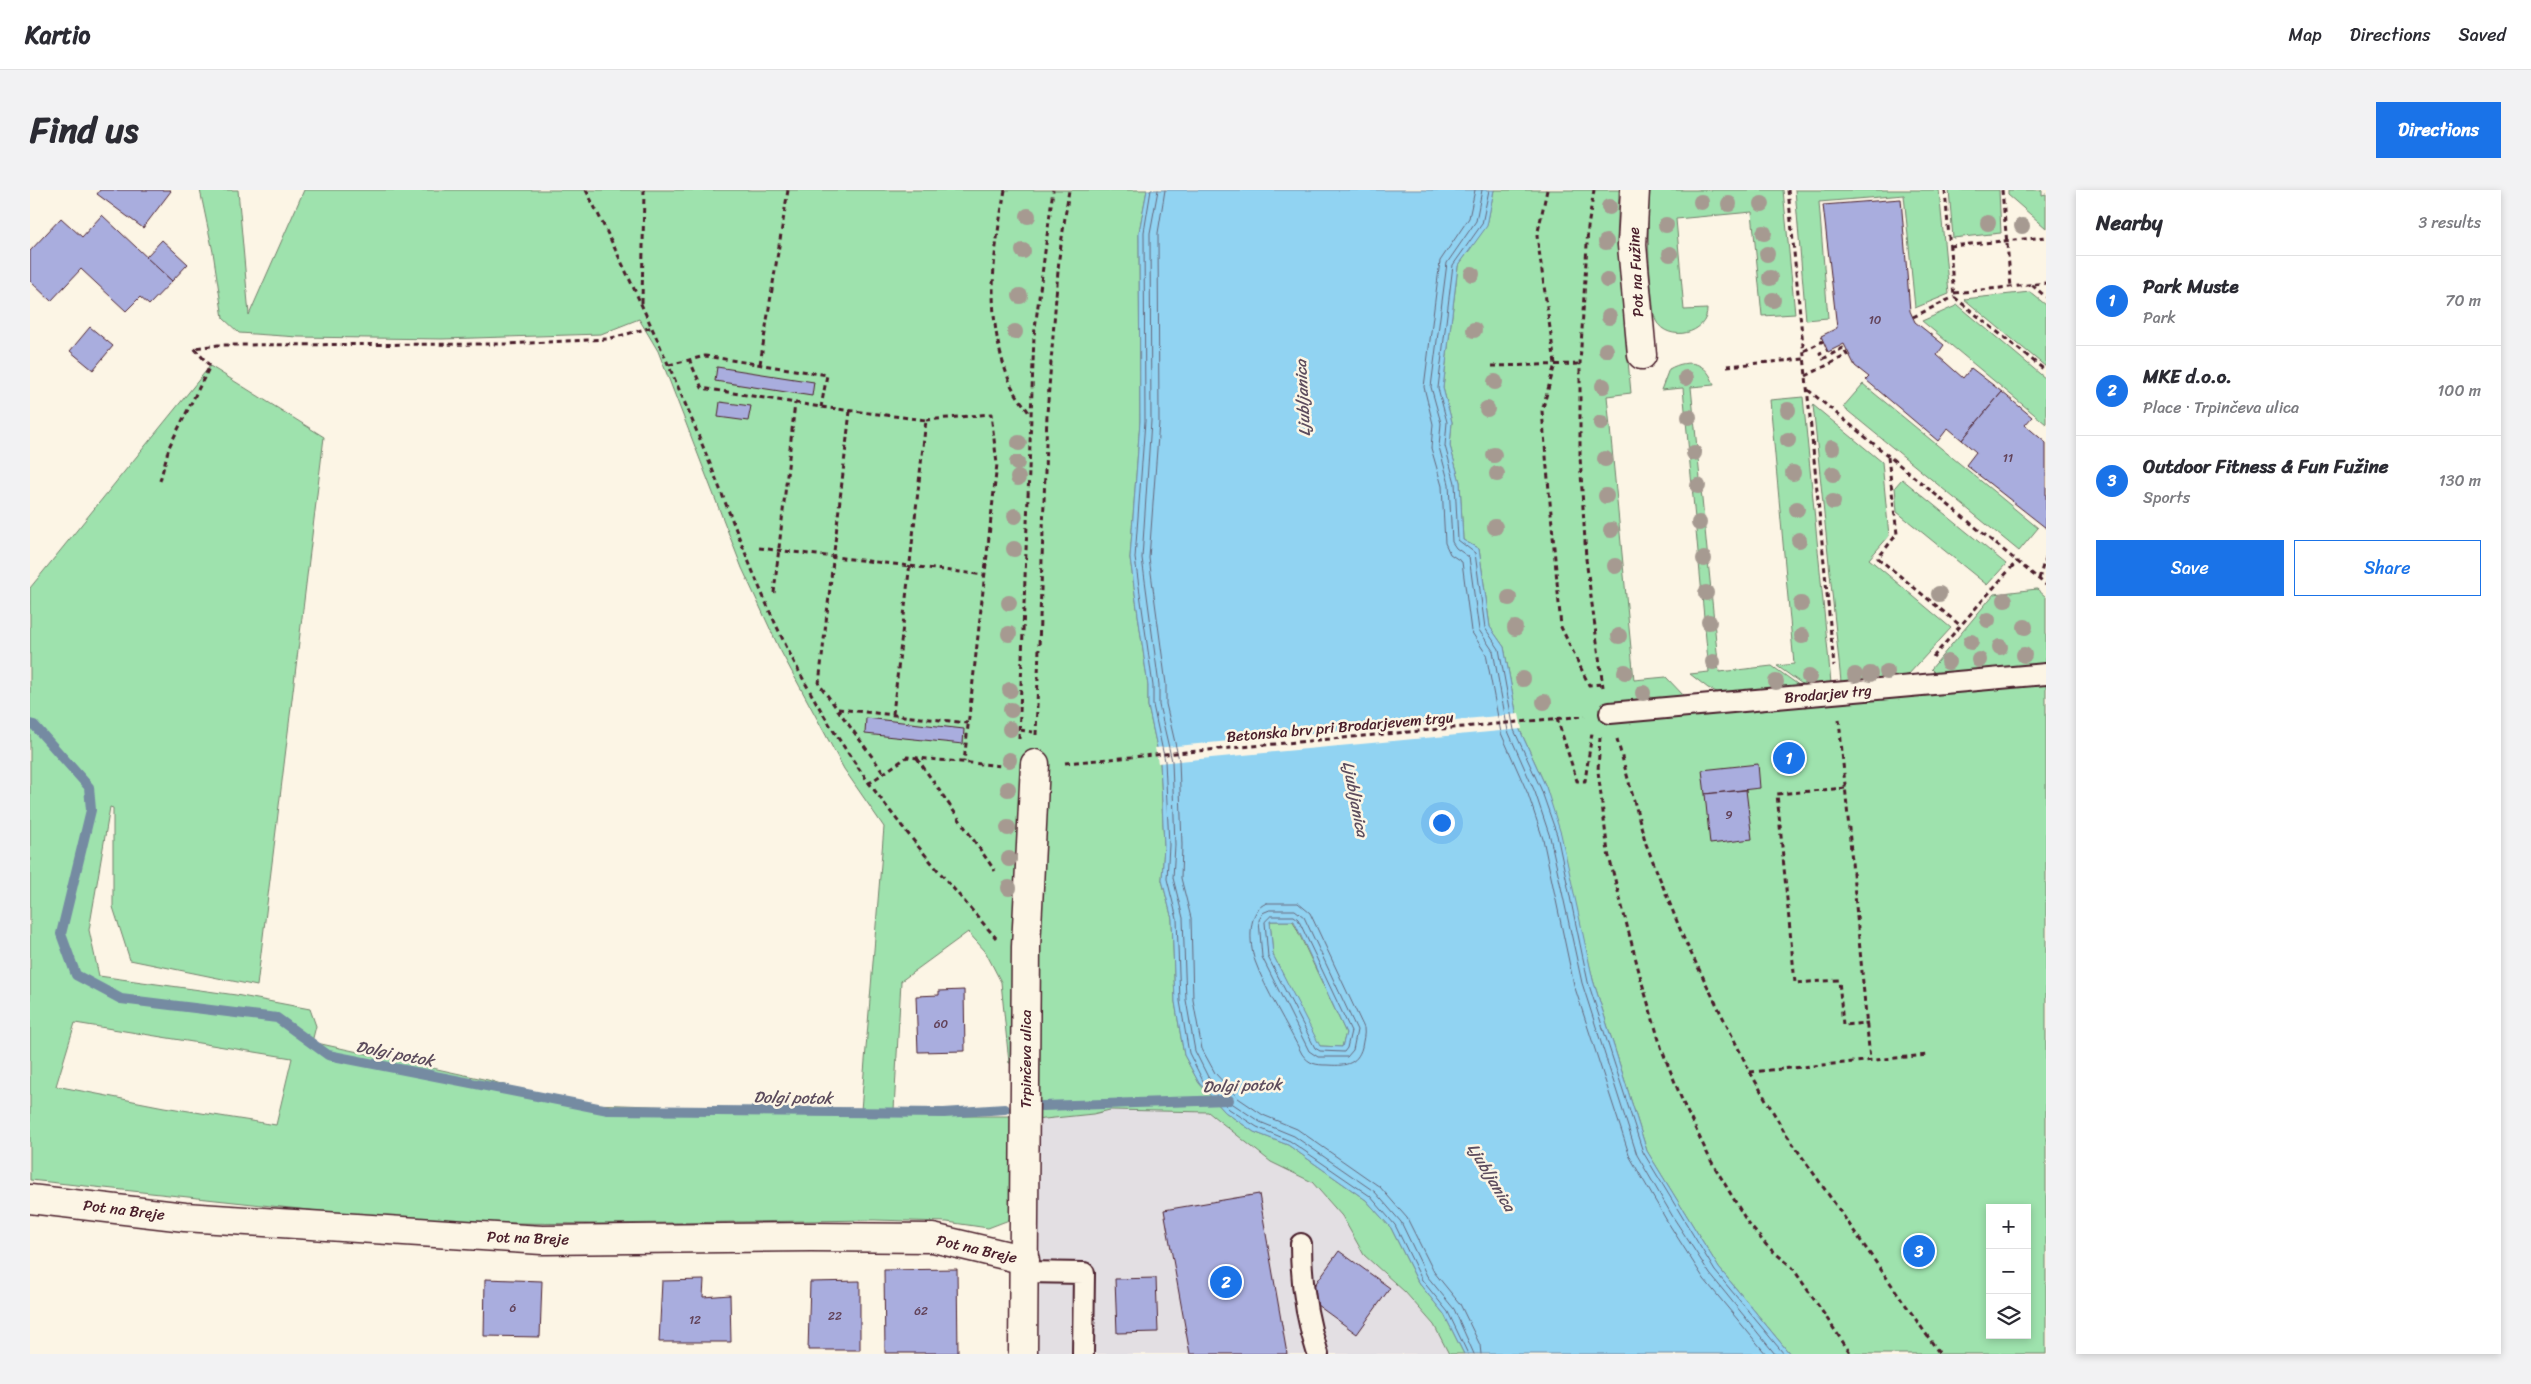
<!DOCTYPE html>
<meta charset="utf-8">
<style>
body{margin:0;font-family:Sriracha,sans-serif;background:#f2f2f3;color:#2b2b33}
.controls{position:absolute;right:15px;bottom:15px;display:grid;overflow:hidden;border-radius:0px;box-shadow:0 2px 8px #0003}
.controls button{width:45px;height:45px;display:grid;place-items:center;padding:0;border:0;border-bottom:1px solid #e1e1e2;background:#fff;color:#2b2b33;font:25px sans-serif}
.you{position:absolute;left:1411px;top:632px;width:18px;height:18px;margin:-12px;border:4px solid #fff;border-radius:50%;background:#1a73e8;box-shadow:0 0 0 8px #1a73e833}
.badge{display:grid;place-items:center;width:32px;height:32px;border-radius:50%;background:#1a73e8;color:#fff;font-size:16px;font-weight:700}
.pin{position:absolute;translate:-50% -50%;border:2px solid #fff;box-shadow:0 1px 5px #0006}
.list{margin:0;padding:0;list-style:none}
h2{display:flex;justify-content:space-between;align-items:center;height:65px;margin:0;padding:0 20px;font-size:21px}
h2 small{font-size:16px;font-weight:400;color:#7c7c81}
.list li{display:grid;grid-template-columns:32px 1fr auto;gap:15px;align-items:center;box-sizing:border-box;height:90px;padding:0 20px;border-top:1px solid #e1e1e2}
.list b{display:block;font-size:19px;white-space:nowrap}
.list p{margin:0;font-size:16px;white-space:nowrap;color:#7c7c81}
.list em{font-size:16px;font-style:normal;color:#7c7c81}
.actions{display:flex;gap:10px;padding:15px 20px}
.actions a{flex:1;padding:11px 0;border:1px solid #1a73e8;border-radius:0px;text-align:center;font-size:18px;color:#1a73e8}
.actions .main{background:#1a73e8;color:#fff}
.icon{flex:none;width:28px;height:28px;fill:none;stroke:currentColor;stroke-width:2;stroke-linecap:round;stroke-linejoin:round}
.map{position:relative;flex:none;width:2016px;height:1164px;overflow:hidden;border-radius:0px}
header{display:flex;align-items:center;gap:30px;box-sizing:border-box;height:70px;padding:0 25px;background:#fff;border-bottom:1px solid #e1e1e2}
header strong{font-size:24px}
nav{display:flex;gap:28px;margin-inline-start:auto;font-size:18px}
.intro{display:flex;align-items:center;justify-content:space-between;box-sizing:border-box;height:120px;padding:0 30px}
h1{margin:0;font-size:35px}
.button{padding:12px 22px;border-radius:0px;background:#1a73e8;color:#fff;font-size:18px;font-weight:700}
main{display:flex;gap:30px;padding:0 30px}
aside{flex:1;background:#fff;border-radius:0px;box-shadow:0 2px 8px #0003}
.map>svg:first-child{display:block}
.built{fill:#e3dfe3}
.green{fill:#9ee2ad;stroke:#74806c;fill-rule:evenodd}
.water{fill:#91d3f2;stroke:#758ba2;fill-rule:evenodd}
.pier{fill:#fcf5e5}
.lines{fill:none;stroke-linecap:round;stroke-linejoin:round}
.shore{stroke:#66677b;stroke-width:1}
.stream{stroke:#758ba2;stroke-width:10}
.building{fill:#a9adde;stroke:#4a1f2b}
.service-casing{stroke:#4a1f2b;stroke-width:24}
.minor-casing{stroke:#4a1f2b;stroke-width:31}
.path{stroke:#4a1f2b;stroke-width:3;stroke-dasharray:5 4;stroke-linecap:butt}
.service{stroke:#fcf5e5;stroke-width:20}
.minor{stroke:#fcf5e5;stroke-width:28}
.tree{fill:#a69a91}
.labels{text-anchor:middle;stroke-width:5;stroke-linejoin:round;paint-order:stroke}
.number-label{font-size:12px;fill:#624258}
.street-label{font-size:15px;fill:#4a1f2b;stroke:#fcf5e5}
.water-label{font-size:16px;font-style:italic;fill:#5c4c5d;stroke:#fcf5e5}
</style>
<header>
<strong>Kartio</strong>
<nav><a>Map</a><a>Directions</a><a>Saved</a></nav>
</header>
<div class="intro"><h1>Find us</h1><a class="button">Directions</a></div>
<main>
<div class="map">
<svg width="2016" height="1164" viewBox="0 0 2016 1164">
<rect width="100%" height="100%" fill="#fcf5e5"/>
<filter id="ink" filterUnits="userSpaceOnUse"><feTurbulence type="fractalNoise" baseFrequency=".02" numOctaves="2"/><feDisplacementMap in="SourceGraphic" scale="10" xChannelSelector="R" yChannelSelector="G"/><feConvolveMatrix kernelMatrix="1 2 1 2 8 2 1 2 1" color-interpolation-filters="sRGB"/></filter>
<g filter="url(#ink)">
<path class="built" d="M1080 920 1178 922 1241 972 1282 992 1312 1026 1334 1065 1375 1102 1404 1135 1419 1164H1004L1005 930 1063 924Z"/>
<g class="green">
<path d="M170 0H208L219 125 274 0H1117L1109 42 1110 231 1100 368 1118 496V516L1130 571 1134 655 1132 690 1142 729 1145 812 1154 865 1169 893 1195 922 1224 942 1258 955 1336 1010 1361 1038 1388 1092 1414 1124 1434 1164H1419L1404 1135 1375 1102 1334 1065 1312 1026 1282 992 1241 972 1178 922 1080 920 1063 924 1005 930V870L979 873 971 792 955 761 938 742 871 791 864 920H831L854 637 814 579 748 456 712 378 628 161 609 129 571 144 412 149 268 147 209 143 193 128 183 62Z"/>
<path d="M1464 0H1589L1587 51 1601 203 1577 206 1604 490 1636 487 1655 507 1689 503 1678 498 1660 484 1679 482 1653 198 1631 200 1639 179C1659 168 1677 172 1684 195L1661 197 1689 482 1742 476 1770 496H1775L1747 476 1764 474 1740 210 1773 207 1801 493 1811 492 1783 215 1852 272 1859 346 1839 369 1921 438 1877 486 1906 484 1901 479 1964 404 2007 399 2016 407V1164H1760L1689 1078 1617 961 1563 790 1516 597 1489 538 1474 457 1460 437 1449 359 1433 350 1430 292 1420 256 1422 232 1413 198 1428 76 1457 35ZM1960 1018H1997V1145H1960Z"/>
<path d="M1620 0H1753L1765 124 1732 126 1722 22 1646 29 1654 120 1677 119C1678 144 1638 153 1626 131 1623 124 1623 113 1622 105 1618 69 1617 35 1620 0Z"/>
<path d="M1765 0H1909L1919 104 1885 118 1874 5 1789 12 1798 128 1776 130Z"/>
<path d="M1919 0H1969L1971 43 1923 48Z"/>
<path d="M1978 0H2012V5L2016 4V38L1978 5Z"/>
<path d="M2000 102 2016 115V177L1934 109Z"/>
<path d="M1928 115 2016 189V234L1892 131Z"/>
<path d="M180 176 294 247 227 796 100 770 83 717V618L80 617 59 740 69 786 206 805 280 819 286 836 282 852 458 890 533 913 709 919 831 926H985L984 1017 979 1030 958 1038 917 1032 844 1030 569 1034 390 1032 0 990V398ZM45 833 262 868 246 935 134 917 26 896Z"/>
<path d="M1833 194 2008 338 1989 361 1813 217Z"/>
<path d="M1872 289 1976 374 1957 395 1867 322 1865 297Z"/>
<path d="M1240 731H1263L1316 843 1312 857 1289 856 1243 765Z"/>
</g>
<path class="water" d="M1117 0H1464L1457 36 1428 76 1413 198 1422 232 1420 256 1430 292 1433 350 1449 359 1460 437 1474 457 1489 538 1516 597 1531 644 1563 790 1617 961 1689 1078 1760 1164H1434L1414 1124 1388 1092 1361 1038 1336 1010 1258 955 1224 942 1195 922 1169 893 1154 865 1145 812 1142 729 1132 690 1134 655 1130 571 1118 516V496L1100 368 1110 231 1109 42ZM1240 731H1264L1316 843 1312 857 1290 856 1243 765Z"/>
<path class="pier" d="M1489 524 1492 539 1128 573 1125 558Z"/>
<g class="lines">
<g class="shore">
<path d="M1121 0 1114 42 1115 231 1105 368 1123 496V515L1135 571 1139 655 1137 689 1147 729 1150 811 1159 863 1173 891 1199 919 1227 937 1260 951 1340 1006 1365 1035 1392 1090 1418 1122 1438 1164"/>
<path d="M1128 0 1120 43 1121 231 1112 368 1129 495V515L1142 571 1145 655 1143 688 1153 728 1156 810 1165 861 1178 887 1203 914 1230 932 1264 946 1345 1002 1371 1032 1397 1086 1424 1119 1444 1164"/>
<path d="M1135 0 1128 43 1129 232 1119 368 1136 494V514L1149 570 1152 655 1151 688 1161 728 1163 810 1172 859 1185 883 1208 908 1233 925 1267 939 1350 997 1377 1028 1404 1082 1430 1114 1450 1155 1451 1164"/>
<path d="M1445 0 1439 28 1410 71 1394 197 1403 234 1401 258 1412 296 1415 353 1420 364 1432 372 1441 441 1456 464 1471 543 1498 604 1513 649 1544 795 1600 967 1637 1031 1674 1089 1736 1164"/>
<path d="M1452 0 1446 31 1417 73 1401 197 1411 233 1409 257 1419 294 1422 352 1426 358 1439 367 1449 440 1463 461 1478 541 1505 602 1520 647 1552 793 1607 965 1643 1027 1680 1084 1745 1164"/>
<path d="M1459 0 1452 34 1423 75 1408 198 1417 232 1415 256 1425 293 1428 350 1445 363 1455 438 1469 459 1484 540 1511 599 1527 645 1558 792 1613 962 1685 1081 1754 1164"/>
<path d="M1237 713H1268L1280 723 1334 838C1335 845 1333 850 1332 857 1327 876 1313 876 1297 875 1286 875 1279 874 1272 864 1258 836 1235 799 1225 771 1219 754 1217 719 1237 713Z"/>
<path d="M1240 720H1265L1274 727 1327 840 1323 860 1317 867H1288L1279 861 1232 767 1229 730 1233 723Z"/>
<path d="M1241 726H1264L1268 729 1321 841 1317 858 1314 862 1290 861 1285 858 1238 767 1235 732Z"/>
</g>
<g class="stream">
<path d="M0 534 4 535 59 597 61 620 31 744 46 785 91 809 247 828 298 865 578 920 914 923 975 919"/>
<path d="M1012 916 1199 910"/>
</g>
</g>
<g class="building">
<path d="M70 0H140L141 1 113 38 67 4Z"/>
<path d="M1871 9 1880 121 1885 132 1914 155 1907 165 1933 188 1941 178 1972 202 1932 250 1918 238 1908 251 1836 190 1839 187 1825 176 1814 154 1798 162 1791 146 1807 138 1793 15Z"/>
<path d="M72 25 142 91 119 115 110 107 96 121 51 79 21 111 0 91V61L31 28 52 47Z"/>
<path d="M132 50 158 74 142 91 116 67Z"/>
<path d="M60 137 83 156 63 180 40 161Z"/>
<path d="M687 177 784 192 782 206 685 191Z"/>
<path d="M1972 202 2002 227 1995 235 2016 253V338L1936 275 1946 262 1932 250Z"/>
<path d="M690 212 721 216 718 231 688 227Z"/>
<path d="M836 528 934 539 933 554 835 544Z"/>
<path d="M1728 574 1730 598 1675 604 1672 580Z"/>
<path d="M1716 600 1722 649 1680 654 1675 604Z"/>
<path d="M934 800 935 861 888 862 886 806 909 805V801Z"/>
<path d="M1229 1004 1257 1164H1160L1134 1020Z"/>
<path d="M1309 1061 1360 1098 1327 1144 1276 1107Z"/>
<path d="M927 1079 928 1163H855L854 1080Z"/>
<path d="M1126 1088 1128 1142 1087 1143 1085 1089Z"/>
<path d="M455 1089 512 1091 510 1147 454 1146Z"/>
<path d="M674 1090 673 1107 700 1105 701 1152H629L632 1091Z"/>
<path d="M830 1091V1160H778L780 1092Z"/>
</g>
<g class="lines">
<g class="service-casing">
<g id="service">
<path d="M1580 523 2016 484"/>
<path d="M1271 1054C1271 1092 1276 1128 1288 1164"/>
<path d="M995 1082 1054 1083 1053 1164"/>
</g>
</g>
<g class="minor-casing">
<g id="minor">
<path d="M1605 0 1602 55 1612 165"/>
<path d="M0 1009 155 1027 512 1050 781 1047 903 1048 995 1070"/>
<path d="M993 1164 996 757 1005 574"/>
</g>
</g>
<g class="path">
<path d="M556 0C599 85 638 171 674 259 705 335 732 413 771 485 823 583 894 665 966 748"/>
<path d="M975 0C963 66 954 125 979 190 983 202 993 213 999 223"/>
<path d="M1517 0 1507 46 1525 174 1512 221 1531 437 1559 495 1573 494"/>
<path d="M1564 0 1558 37 1550 174V266L1556 369 1573 497"/>
<path d="M1758 0 1804 476"/>
<path d="M1915 0 1924 107 2016 181"/>
<path d="M1972 0 1981 97"/>
<path d="M1920 56 2016 47"/>
<path d="M2002 95 2016 107"/>
<path d="M1924 103 2016 93"/>
<path d="M612 113 614 0"/>
<path d="M1883 127 1924 107"/>
<path d="M1774 161 1793 151"/>
<path d="M659 169 672 198 791 217 896 230 863 524"/>
<path d="M730 174 758 0"/>
<path d="M639 175 675 166 797 185 791 217"/>
<path d="M1462 176 1550 174"/>
<path d="M1697 176 1774 169"/>
<path d="M1776 186 1817 165 1813 158 1793 169 1790 163 1797 160"/>
<path d="M1778 200 2016 395"/>
<path d="M820 221 789 494 854 583"/>
<path d="M896 230 961 224 967 274 934 572"/>
<path d="M1858 267 1867 344 1848 368 1931 436"/>
<path d="M130 291 139 257 180 176 164 158 188 155 478 154 578 149 623 137"/>
<path d="M729 358 955 385"/>
<path d="M2009 389 2016 365"/>
<path d="M744 403 765 213"/>
<path d="M1903 467 1987 371"/>
<path d="M808 519 938 533"/>
<path d="M1527 528 1547 591H1555L1562 543"/>
<path d="M1809 529 1840 870"/>
<path d="M990 540 1003 542"/>
<path d="M1006 545 1017 224 1029 68 1039 0"/>
<path d="M1570 547 1568 581 1578 663 1612 793 1632 860 1654 915 1680 969 1718 1033 1738 1057 1762 1077 1821 1164"/>
<path d="M989 549 1004 146 1023 0"/>
<path d="M1587 549 1616 654 1654 749 1720 882 1754 941 1910 1164"/>
<path d="M887 568 965 681"/>
<path d="M1035 573 1555 526"/>
<path d="M838 594 877 567 973 576"/>
<path d="M1815 598 1747 604 1765 793 1809 790 1813 835 1838 833"/>
<path d="M1720 882 1897 865"/>
</g>
<use href="#service" class="service"/>
<use href="#minor" class="minor"/>
</g>
<g class="tree">
<circle cx="1671" cy="12" r="8"/>
<circle cx="1699" cy="14" r="8"/>
<circle cx="1732" cy="14" r="8"/>
<circle cx="1579" cy="17" r="8"/>
<circle cx="998" cy="26" r="8"/>
<circle cx="1958" cy="33" r="8"/>
<circle cx="1636" cy="35" r="8"/>
<circle cx="1992" cy="36" r="8"/>
<circle cx="1734" cy="43" r="8"/>
<circle cx="1576" cy="52" r="8"/>
<circle cx="993" cy="61" r="8"/>
<circle cx="1640" cy="64" r="8"/>
<circle cx="1737" cy="64" r="8"/>
<circle cx="1442" cy="84" r="8"/>
<circle cx="1740" cy="88" r="8"/>
<circle cx="1577" cy="90" r="8"/>
<circle cx="990" cy="106" r="8"/>
<circle cx="1743" cy="110" r="8"/>
<circle cx="1579" cy="127" r="8"/>
<circle cx="1444" cy="140" r="8"/>
<circle cx="985" cy="142" r="8"/>
<circle cx="1576" cy="160" r="8"/>
<circle cx="1656" cy="188" r="8"/>
<circle cx="1465" cy="192" r="8"/>
<circle cx="1573" cy="196" r="8"/>
<circle cx="1457" cy="219" r="8"/>
<circle cx="1758" cy="220" r="8"/>
<circle cx="1659" cy="227" r="8"/>
<circle cx="1571" cy="233" r="8"/>
<circle cx="1758" cy="250" r="8"/>
<circle cx="989" cy="253" r="8"/>
<circle cx="1802" cy="258" r="8"/>
<circle cx="1664" cy="263" r="8"/>
<circle cx="1464" cy="265" r="8"/>
<circle cx="1575" cy="269" r="8"/>
<circle cx="987" cy="273" r="8"/>
<circle cx="1763" cy="283" r="8"/>
<circle cx="1467" cy="284" r="8"/>
<circle cx="1803" cy="284" r="8"/>
<circle cx="988" cy="288" r="8"/>
<circle cx="1668" cy="296" r="8"/>
<circle cx="1576" cy="306" r="8"/>
<circle cx="1803" cy="312" r="8"/>
<circle cx="1767" cy="319" r="8"/>
<circle cx="985" cy="326" r="8"/>
<circle cx="1669" cy="333" r="8"/>
<circle cx="1465" cy="337" r="8"/>
<circle cx="1581" cy="340" r="8"/>
<circle cx="1769" cy="350" r="8"/>
<circle cx="984" cy="359" r="8"/>
<circle cx="1674" cy="369" r="8"/>
<circle cx="1585" cy="376" r="8"/>
<circle cx="1676" cy="403" r="8"/>
<circle cx="1909" cy="404" r="8"/>
<circle cx="1479" cy="408" r="8"/>
<circle cx="1975" cy="410" r="8"/>
<circle cx="979" cy="413" r="8"/>
<circle cx="1771" cy="414" r="8"/>
<circle cx="1958" cy="430" r="8"/>
<circle cx="1679" cy="432" r="8"/>
<circle cx="1995" cy="437" r="8"/>
<circle cx="1485" cy="438" r="8"/>
<circle cx="979" cy="444" r="8"/>
<circle cx="1589" cy="446" r="8"/>
<circle cx="1772" cy="446" r="8"/>
<circle cx="1941" cy="452" r="8"/>
<circle cx="1970" cy="457" r="8"/>
<circle cx="1994" cy="465" r="8"/>
<circle cx="1949" cy="470" r="8"/>
<circle cx="1683" cy="472" r="8"/>
<circle cx="1918" cy="472" r="8"/>
<circle cx="1595" cy="482" r="8"/>
<circle cx="1857" cy="482" r="8"/>
<circle cx="1840" cy="484" r="8"/>
<circle cx="1825" cy="485" r="8"/>
<circle cx="1779" cy="487" r="8"/>
<circle cx="1493" cy="489" r="8"/>
<circle cx="1746" cy="492" r="8"/>
<circle cx="980" cy="500" r="8"/>
<circle cx="1613" cy="503" r="8"/>
<circle cx="1514" cy="512" r="8"/>
<circle cx="981" cy="520" r="8"/>
<circle cx="980" cy="539" r="8"/>
<circle cx="979" cy="570" r="8"/>
<circle cx="978" cy="599" r="8"/>
<circle cx="978" cy="638" r="8"/>
<circle cx="979" cy="669" r="8"/>
<circle cx="979" cy="698" r="8"/>
</g>
</g>
<g class="labels">
<g class="number-label">
<text x="1845" y="134">10</text>
<text x="1978" y="272">11</text>
<text x="1699" y="629">9</text>
<text x="911" y="838">60</text>
<text x="483" y="1122">6</text>
<text x="891" y="1125">62</text>
<text x="805" y="1130">22</text>
<text x="665" y="1134">12</text>
</g>
<g class="street-label">
<text transform="translate(1606 82) rotate(-93)" y="5">Pot na Fužine</text>
<text transform="translate(1798 504) rotate(-5)" y="5">Brodarjev trg</text>
<text transform="translate(1310 537) rotate(-5)" y="5">Betonska brv pri Brodarjevem trgu</text>
<text transform="translate(996 869) rotate(-90)" y="5">Trpinčeva ulica</text>
<text transform="translate(94 1020) rotate(7)" y="5">Pot na Breje</text>
<text transform="translate(498 1048) rotate(2)" y="5">Pot na Breje</text>
<text transform="translate(947 1059) rotate(13)" y="5">Pot na Breje</text>
</g>
<g class="water-label">
<text transform="translate(1272 208) rotate(-93)" y="6">Ljubljanica</text>
<text transform="translate(1326 609) rotate(79)" y="6">Ljubljanica</text>
<text transform="translate(365 863) rotate(11)" y="6">Dolgi potok</text>
<text transform="translate(1212 895) rotate(-2)" y="6">Dolgi potok</text>
<text transform="translate(763 907) rotate(1)" y="6">Dolgi potok</text>
<text transform="translate(1462 987) rotate(59)" y="6">Ljubljanica</text>
</g>
</g>
</svg>
<div class="controls">
<button>+</button>
<button>−</button>
<button><svg class="icon" aria-label="layers" viewBox="0 0 24 24"><path d="M12 4l9 5-9 5-9-5zM3 14l9 5 9-5"/></svg></button>
</div>
<div class="you"></div>
<div class="pin badge" style="left:1759px;top:568px">1</div>
<div class="pin badge" style="left:1196px;top:1092px">2</div>
<div class="pin badge" style="left:1889px;top:1061px">3</div>
</div>
<aside>
<h2>Nearby<small>3 results</small></h2>
<ul class="list">
<li><span class="badge">1</span><div><b>Park Muste</b><p>Park</p></div><em>70 m</em></li>
<li><span class="badge">2</span><div><b>MKE d.o.o.</b><p>Place · Trpinčeva ulica</p></div><em>100 m</em></li>
<li><span class="badge">3</span><div><b>Outdoor Fitness &amp; Fun Fužine</b><p>Sports</p></div><em>130 m</em></li>
</ul>
<div class="actions"><a class="main">Save</a><a>Share</a></div>
</aside>
</main>
